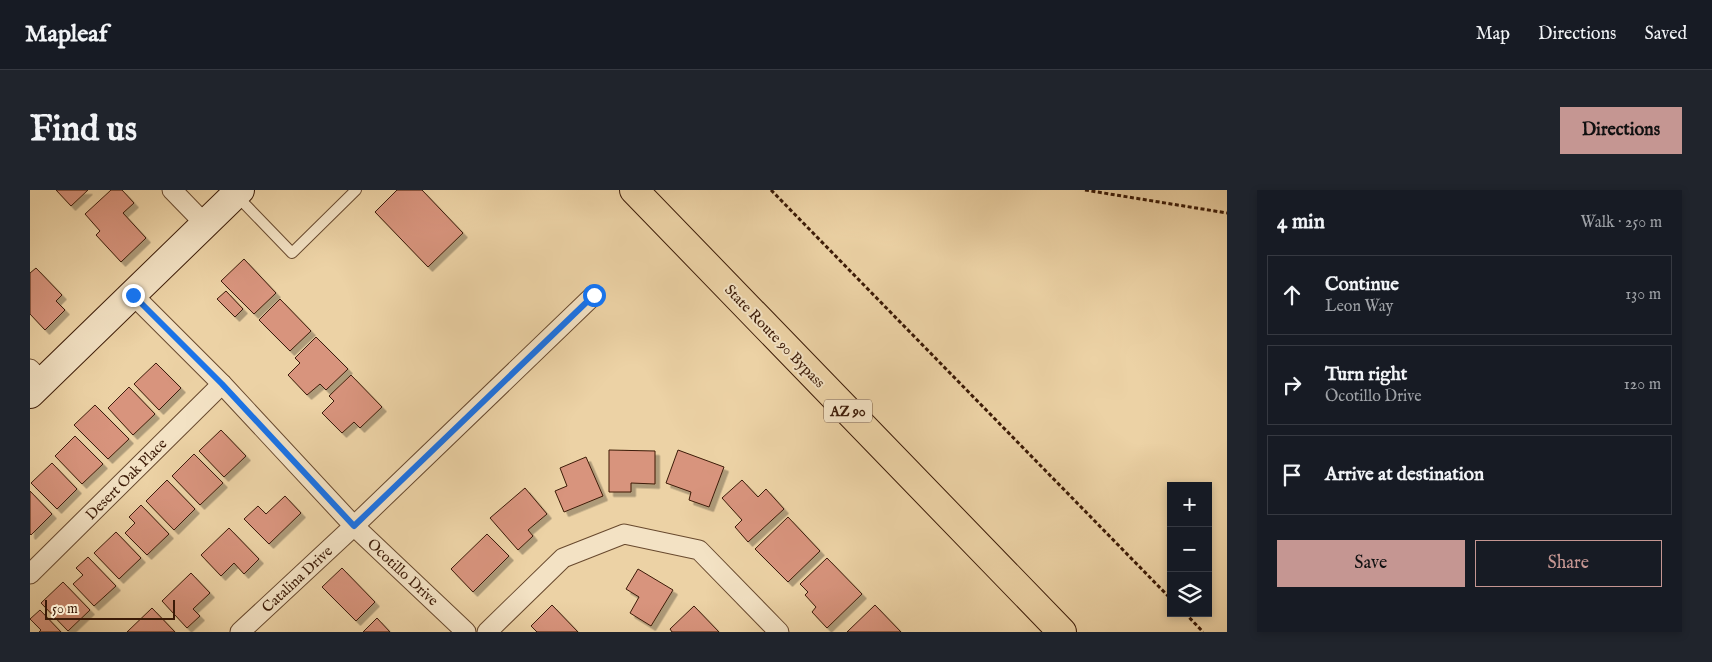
<!DOCTYPE html>
<meta charset="utf-8">
<style>
body{margin:0;font-family:"IM FELL English",serif;background:#20242c;color:#f1f3f6}
.controls{position:absolute;right:15px;bottom:15px;display:grid;overflow:hidden;border-radius:0px;box-shadow:0 2px 8px #0003}
.controls button{width:45px;height:45px;display:grid;place-items:center;padding:0;border:0;border-bottom:1px solid #363941;background:#171b24;color:#f1f3f6;font:25px sans-serif}
.scale{position:absolute;left:15px;bottom:12px;width:130px;box-sizing:border-box;padding-left:5px;border:2px solid #3c1b07;border-top:0;font-size:14px;line-height:18px;white-space:nowrap;color:#3c1b07;-webkit-text-stroke:4px #f3e2c4;paint-order:stroke}
.stop{position:absolute;width:15px;height:15px;margin:-11px;border:4px solid #1a73e8;border-radius:50%;background:#fff}
.stop.end{background:#1a73e8;border-color:#fff;box-shadow:0 1px 5px #0008}
.list{margin:0;padding:0;list-style:none}
h2{display:flex;justify-content:space-between;align-items:center;height:65px;margin:0;padding:0 20px;font-size:21px}
h2 small{font-size:16px;font-weight:400;color:#9ea1a6}
.list li{display:grid;grid-template-columns:32px 1fr auto;gap:15px;align-items:center;box-sizing:border-box;height:80px;margin:0 10px 10px;padding:0 10px;border:1px solid #363941;border-radius:0px}
.list b{display:block;font-size:19px;white-space:nowrap}
.list p{margin:0;font-size:16px;white-space:nowrap;color:#9ea1a6}
.list em{font-size:16px;font-style:normal;color:#9ea1a6}
.actions{display:flex;gap:10px;padding:15px 20px}
.actions a{flex:1;padding:11px 0;border:1px solid #c59692;border-radius:0px;text-align:center;font-size:18px;color:#c59692}
.actions .main{background:#c59692;color:#111}
.icon{flex:none;width:28px;height:28px;fill:none;stroke:currentColor;stroke-width:2;stroke-linecap:round;stroke-linejoin:round}
.map{position:relative;flex:none;width:1197px;height:442px;overflow:hidden;border-radius:0px}
header{display:flex;align-items:center;gap:30px;box-sizing:border-box;height:70px;padding:0 25px;background:#171b24;border-bottom:1px solid #363941}
header strong{font-size:24px}
nav{display:flex;gap:28px;margin-inline-start:auto;font-size:18px}
.intro{display:flex;align-items:center;justify-content:space-between;box-sizing:border-box;height:120px;padding:0 30px}
h1{margin:0;font-size:35px}
.button{padding:12px 22px;border-radius:0px;background:#c59692;color:#111;font-size:18px;font-weight:700}
main{display:flex;gap:30px;padding:0 30px}
aside{flex:1;background:#171b24;border-radius:0px;box-shadow:0 2px 8px #0003}
.map>svg:first-child{display:block}
.building{fill:#d8947d;stroke:#3c1b07;filter:url(#shadow)}
.lines{fill:none;stroke-linecap:round;stroke-linejoin:round}
.lane-casing{stroke:#68492e;stroke-width:12}
.street-casing{stroke:#68492e;stroke-width:21}
.secondary-casing{stroke:#3c1b07;stroke-width:30}
.highway-casing{stroke:#3c1b07;stroke-width:30}
.path{stroke:#3c1b07;stroke-width:3;stroke-dasharray:4 2.5;stroke-linecap:butt}
.lane{stroke:#f3e2c4;stroke-width:10}
.street{stroke:#f3e2c4;stroke-width:19}
.secondary{stroke:#f3e2c4;stroke-width:28}
.highway{stroke:#ecd2a5;stroke-width:28}
.route{stroke:#1a73e8;stroke-width:6}
.labels{text-anchor:middle;stroke-width:4;stroke-linejoin:round;paint-order:stroke}
.shield{fill:#f3e2c4;stroke:#735740;stroke-width:1}
.shield-label{font-size:14px;font-weight:bold;fill:#3c1b07}
.street-label{font-size:15px;fill:#3c1b07;stroke:#f3e2c4}
</style>
<header>
<strong>Mapleaf</strong>
<nav><a>Map</a><a>Directions</a><a>Saved</a></nav>
</header>
<div class="intro"><h1>Find us</h1><a class="button">Directions</a></div>
<main>
<div class="map">
<svg width="1197" height="442" viewBox="0 0 1197 442">
<defs>
<filter id="shadow"><feDropShadow dx="4.5" dy="4.5" stdDeviation="0" flood-color="#0004"/></filter>
</defs>
<rect width="100%" height="100%" fill="#ecd2a5"/>
<filter id="stains"><feTurbulence type="fractalNoise" baseFrequency=".004" numOctaves="4"/><feColorMatrix values="0 0 0 0 .2 0 0 0 0 .09 0 0 0 0 .02 0 0 0 .5 -.17"/></filter>
<radialGradient id="worn" r=".72"><stop offset=".6" stop-color="#630" stop-opacity="0"/><stop offset="1" stop-color="#630" stop-opacity=".3"/></radialGradient>
<g class="building">
<path d="M26 0H58L41 16Z"/>
<path d="M81 0H92L104 13 93 23 116 48 91 72 66 45 70 41 55 24Z"/>
<path d="M367 0H392L433 43 398 77 345 22Z"/>
<path d="M214 69 246 103 224 124 191 91Z"/>
<path d="M6 78 32 105 26 111 35 120 15 140 0 124V83Z"/>
<path d="M196 101 213 119 205 127 187 109Z"/>
<path d="M250 109 281 141 260 161 229 130Z"/>
<path d="M286 147 318 179 296 200 290 194 277 205 258 185 270 173 265 168Z"/>
<path d="M126 173 151 198 129 220 104 194Z"/>
<path d="M321 185 352 217 330 238 324 232 312 243 292 223 304 211 299 206Z"/>
<path d="M99 197 125 224 103 245 78 218Z"/>
<path d="M65 215 99 249 78 269 44 235Z"/>
<path d="M191 240 216 266 194 287 169 261Z"/>
<path d="M45 246 73 274 52 294 25 266Z"/>
<path d="M579 260 625 261V294L601 293V302H579Z"/>
<path d="M648 260 694 277 679 317 659 310 661 302 636 293Z"/>
<path d="M164 264 193 293 170 315 142 286Z"/>
<path d="M556 267 573 306 534 322 525 301 537 296 530 278Z"/>
<path d="M22 273 47 299 27 319 1 293Z"/>
<path d="M137 290 165 319 144 340 116 311Z"/>
<path d="M712 290 728 307 736 299 754 319 718 352 705 337 712 330 692 308Z"/>
<path d="M495 298 517 324 498 340 503 346 488 360 460 328Z"/>
<path d="M0 301 22 324 1 345 0 344Z"/>
<path d="M255 306 271 323 239 354 214 329 228 316 236 324Z"/>
<path d="M111 315 139 344 117 365 95 343 105 333 99 327Z"/>
<path d="M758 327 790 361 758 392 725 359Z"/>
<path d="M199 338 229 369 214 384 204 373 191 386 171 365Z"/>
<path d="M86 342 111 368 89 389 64 363Z"/>
<path d="M457 344 479 366 443 402 421 379Z"/>
<path d="M58 367 86 396 64 416 43 394 53 385 46 378Z"/>
<path d="M797 368 832 404 797 438 782 422 786 417 775 405 778 402 770 394Z"/>
<path d="M312 378 345 412 326 431 292 397Z"/>
<path d="M608 379 643 400 621 436 600 423 609 407 596 399Z"/>
<path d="M161 383 180 403 163 419 170 426 157 438 132 411Z"/>
<path d="M33 392 60 420 38 441 11 413Z"/>
<path d="M522 415 548 442H507L501 436Z"/>
<path d="M845 415 871 442H817Z"/>
<path d="M664 416 689 442H642L640 439Z"/>
<path d="M122 418 145 442H97Z"/>
<path d="M10 420 31 442H9L11 440 0 429Z"/>
<path d="M347 428 360 442H333Z"/>
</g>
<g class="lines">
<g class="lane-casing">
<path id="lane" d="M206 5 262 63 326 0"/>
</g>
<g class="street-casing">
<g id="street">
<path d="M142 0 175 34"/>
<path d="M103 105 192 194 324 336 436 442"/>
<path d="M0 179 12 192"/>
<path d="M0 384 192 194"/>
<path d="M210 442 324 336 564 105"/>
<path d="M457 442 533 368 594 344 669 360 749 442"/>
</g>
</g>
<g class="secondary-casing">
<path id="secondary" d="M0 204 210 0"/>
</g>
<g class="highway-casing">
<path id="highway" d="M604 0 1032 442"/>
</g>
<g class="path">
<path d="M741 0 1141 409"/>
<path d="M1055 0 1197 23"/>
<path d="M1155 423 1173 442"/>
</g>
<use href="#lane" class="lane"/>
<use href="#street" class="street"/>
<use href="#secondary" class="secondary"/>
<use href="#highway" class="highway"/>
</g>
<g class="lines">
<path class="route" d="M103 105 192 194 324 336 564 105"/>
</g>
<g class="labels">
<rect class="shield" x="794" y="209.5" width="48" height="23" rx="4"/>
<g class="shield-label">
<text x="818" y="226">AZ 90</text>
</g>
<g class="street-label">
<text transform="translate(745 146) rotate(46)" y="5">State Route 90 Bypass</text>
<text transform="translate(96 289) rotate(-45)" y="5">Desert Oak Place</text>
<text transform="translate(373 382) rotate(43)" y="5">Ocotillo Drive</text>
<text transform="translate(267 389) rotate(-43)" y="5">Catalina Drive</text>
</g>
</g>
<rect width="100%" height="100%" filter="url(#stains)"/>
<rect width="100%" height="100%" fill="url(#worn)"/>
</svg>
<div class="controls">
<button>+</button>
<button>−</button>
<button><svg class="icon" aria-label="layers" viewBox="0 0 24 24"><path d="M12 4l9 5-9 5-9-5zM3 14l9 5 9-5"/></svg></button>
</div>
<div class="scale">50 m</div>
<div class="stop" style="left:564px;top:105px"></div>
<div class="stop end" style="left:103px;top:105px"></div>
</div>
<aside>
<h2>4 min<small>Walk · 250 m</small></h2>
<ul class="list">
<li><svg class="icon" aria-label="ahead" viewBox="0 0 24 24"><path d="M12 20V5M6 11l6-6 6 6"/></svg><div><b>Continue</b><p>Leon Way</p></div><em>130 m</em></li>
<li><svg class="icon" aria-label="right" viewBox="0 0 24 24"><path d="M7 20v-9h11M14 6l5 5-5 5"/></svg><div><b>Turn right</b><p>Ocotillo Drive</p></div><em>120 m</em></li>
<li><svg class="icon" aria-label="arrive" viewBox="0 0 24 24"><path d="M6 21V4h12l-3 4 3 4H6"/></svg><div><b>Arrive at destination</b></div></li>
</ul>
<div class="actions"><a class="main">Save</a><a>Share</a></div>
</aside>
</main>
